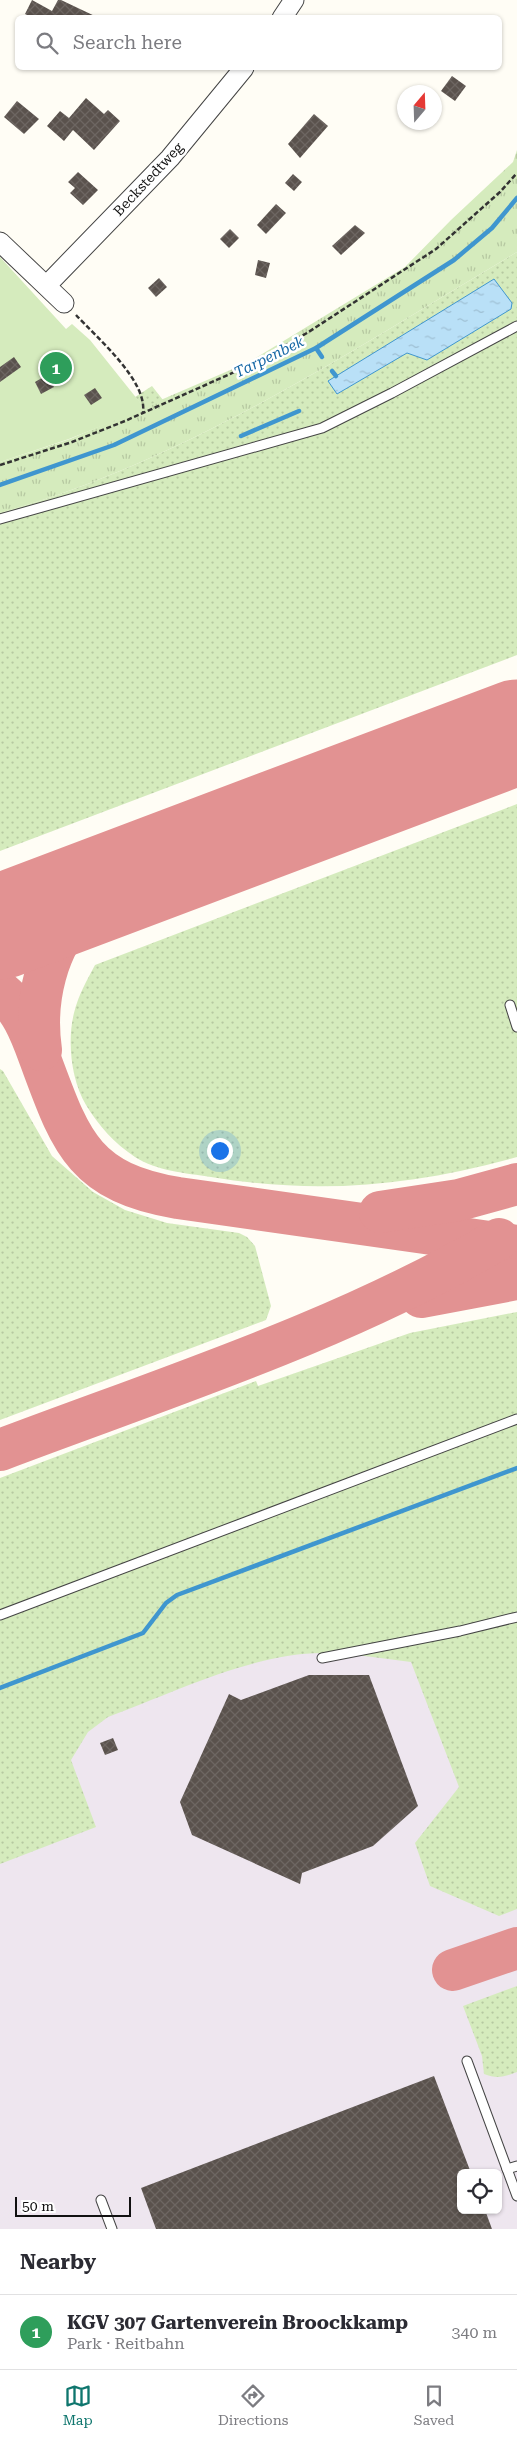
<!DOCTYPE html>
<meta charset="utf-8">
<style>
body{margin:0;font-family:"Roboto Serif",serif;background:#f7f7f7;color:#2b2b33}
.controls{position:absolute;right:15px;bottom:15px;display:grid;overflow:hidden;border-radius:8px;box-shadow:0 1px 4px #0004}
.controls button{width:45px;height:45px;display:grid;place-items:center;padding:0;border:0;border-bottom:1px solid #e1e1e2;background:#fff;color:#2b2b33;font:25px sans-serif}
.compass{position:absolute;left:397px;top:85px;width:45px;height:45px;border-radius:50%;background:#fff;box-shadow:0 1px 4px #0004;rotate:19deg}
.scale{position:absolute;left:15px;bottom:12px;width:116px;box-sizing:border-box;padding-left:5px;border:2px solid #111;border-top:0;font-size:14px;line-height:18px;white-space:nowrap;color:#111;-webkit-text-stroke:4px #fff;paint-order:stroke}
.you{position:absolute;left:219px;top:1150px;width:18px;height:18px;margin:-12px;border:4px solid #fff;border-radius:50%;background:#1a73e8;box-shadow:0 0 0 8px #1a73e833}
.badge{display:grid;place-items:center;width:32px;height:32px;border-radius:50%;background:#0f766e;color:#fff;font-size:16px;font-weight:700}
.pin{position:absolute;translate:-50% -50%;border:2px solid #fff;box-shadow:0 1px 5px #0006}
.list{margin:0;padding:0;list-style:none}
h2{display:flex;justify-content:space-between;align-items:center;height:65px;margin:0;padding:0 20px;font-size:21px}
h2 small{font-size:16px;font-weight:400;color:#7c7c81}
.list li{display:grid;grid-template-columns:32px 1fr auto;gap:15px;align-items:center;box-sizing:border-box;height:75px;padding:0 20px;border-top:1px solid #e1e1e2}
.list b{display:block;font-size:19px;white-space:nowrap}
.list p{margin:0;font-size:16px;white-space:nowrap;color:#7c7c81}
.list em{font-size:16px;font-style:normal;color:#7c7c81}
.icon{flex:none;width:28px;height:28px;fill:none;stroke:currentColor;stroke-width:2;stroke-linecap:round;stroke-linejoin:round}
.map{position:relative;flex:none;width:517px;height:2229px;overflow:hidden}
.search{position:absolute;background:#fff;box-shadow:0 1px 4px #0004;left:15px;right:15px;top:15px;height:55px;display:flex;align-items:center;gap:12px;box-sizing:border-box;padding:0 18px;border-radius:8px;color:#7c7c81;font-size:19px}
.sheet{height:140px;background:#fff}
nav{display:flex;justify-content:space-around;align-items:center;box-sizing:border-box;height:70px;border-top:1px solid #e1e1e2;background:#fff;font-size:14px;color:#7c7c81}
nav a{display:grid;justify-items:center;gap:2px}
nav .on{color:#0f766e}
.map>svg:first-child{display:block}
.industrial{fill:#eee6ef;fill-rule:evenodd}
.grass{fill:url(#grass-dots)}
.park{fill:url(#park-tufts)}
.garden{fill:#d5ebbd}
.water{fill:url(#water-ripples);stroke:#3f96cf}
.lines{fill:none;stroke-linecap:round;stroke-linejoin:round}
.stream{stroke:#3f96cf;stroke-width:4.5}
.taxiway{stroke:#e29292;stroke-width:42}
.runway{stroke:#e29292;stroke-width:105}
.building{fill:url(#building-cross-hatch)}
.service-casing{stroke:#444;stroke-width:11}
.minor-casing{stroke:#444;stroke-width:21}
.path{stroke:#333;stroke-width:2.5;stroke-dasharray:5 2.5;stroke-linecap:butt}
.service{stroke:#fff;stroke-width:9}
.minor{stroke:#fff;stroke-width:19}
.labels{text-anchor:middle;stroke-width:5;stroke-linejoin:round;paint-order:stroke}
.street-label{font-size:14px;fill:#111;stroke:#fff}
.water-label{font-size:15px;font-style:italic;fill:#1768a6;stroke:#fff}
</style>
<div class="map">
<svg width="517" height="2229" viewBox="0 0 517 2229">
<defs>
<pattern id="grass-dots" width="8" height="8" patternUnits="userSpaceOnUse" patternTransform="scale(1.25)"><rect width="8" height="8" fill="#d5ebbd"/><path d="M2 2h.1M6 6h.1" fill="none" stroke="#b6c8a1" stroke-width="1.8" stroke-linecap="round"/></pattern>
<pattern id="park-tufts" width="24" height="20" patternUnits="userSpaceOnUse" patternTransform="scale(1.25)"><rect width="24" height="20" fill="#d5ebbd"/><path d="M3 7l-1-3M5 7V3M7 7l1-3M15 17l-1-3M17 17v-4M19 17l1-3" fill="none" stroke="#b6c8a1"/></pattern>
<pattern id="water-ripples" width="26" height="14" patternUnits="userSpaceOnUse" patternTransform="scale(1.25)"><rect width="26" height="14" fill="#b9e0f7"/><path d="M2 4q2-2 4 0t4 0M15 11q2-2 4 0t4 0" fill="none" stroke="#9ebfd3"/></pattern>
<pattern id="building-cross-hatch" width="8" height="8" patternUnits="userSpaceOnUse" patternTransform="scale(1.25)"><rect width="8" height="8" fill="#5a524d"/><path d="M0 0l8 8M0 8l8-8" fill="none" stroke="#6d6662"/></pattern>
</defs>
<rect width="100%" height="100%" fill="#fffdf5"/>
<path class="industrial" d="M517 1558V2229H0V1742ZM461 2173H498V2210H461Z"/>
<g class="grass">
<path d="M517 252V655L0 851V513C187 461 352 350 517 252Z"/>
<path d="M152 386 163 400 141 410 142 405 135 397Z"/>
<path d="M517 804V1157C412 1186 319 1195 211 1177 185 1173 157 1171 135 1157 114 1143 99 1126 86 1105 71 1080 67 1041 74 1013 78 996 87 980 95 965Z"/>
<path d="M0 1069 3 1071 52 1156 93 1192 125 1210 167 1223 239 1233 247 1237 255 1246 271 1306 266 1320 0 1420Z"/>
<path d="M517 1312V1613L459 1627 325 1653C255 1652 173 1693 108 1717L88 1732 71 1760 96 1827 0 1864V1478L256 1381 258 1386 410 1333Z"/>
<path d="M517 1621V1909L499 1916 430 1886 415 1843 459 1787 411 1662 357 1655Z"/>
<path d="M517 1986V2072C504 2077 497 2079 484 2074L482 2056 463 2006Z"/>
</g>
<path class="park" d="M517 150V252C352 350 187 461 0 513V462L70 439 249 362 405 267 451 220 513 162Z"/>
<path class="garden" d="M0 257 66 329 72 324 90 340 142 405 141 410 69 439 0 462Z"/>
<path class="water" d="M494 279 512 303 511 309 427 360 407 353 337 394 328 381Z"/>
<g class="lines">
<g class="stream">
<path d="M316 348 322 357"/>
<path d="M332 371 336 376"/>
<path d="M241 436 299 411"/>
<path d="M0 485 114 445 316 348 454 260 492 228 517 198"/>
<path d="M0 1688 143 1633 166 1603 177 1595 517 1468"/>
</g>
<g class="taxiway">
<path d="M0 991C21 1008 30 1031 39 1056 70 1139 81 1182 178 1198L517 1246"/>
<path d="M41 1050C34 1001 46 946 82 910 94 900 107 891 119 882"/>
<path d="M380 1212 459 1200 517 1184"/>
<path d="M421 1297 517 1279"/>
<path d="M0 1450C169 1386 343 1331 499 1239"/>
<path d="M453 1970 517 1948"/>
</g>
<path class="runway" d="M0 927 517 732"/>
</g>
<g class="building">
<path d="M32 0 52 11 58 0H61L99 18H33L25 14Z"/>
<path d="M452 76 466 86 455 101 441 91Z"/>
<path d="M86 98 104 114 108 110 120 121 94 150 73 130 64 141 47 126 60 111 69 118Z"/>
<path d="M17 101 39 119 24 134 4 117Z"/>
<path d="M314 114 328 126 300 158 288 144Z"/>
<path d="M78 172 98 190 83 205 70 193 75 188 68 182Z"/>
<path d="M293 174 302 182 294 191 285 183Z"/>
<path d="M276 204 286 213 266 234 257 225Z"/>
<path d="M355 225 365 233 341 255 332 246Z"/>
<path d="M230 229 239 238 229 248 220 239Z"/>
<path d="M258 260 270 263 266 278 255 275Z"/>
<path d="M159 278 167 287 156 297 148 288Z"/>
<path d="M14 357 21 367 0 382V367Z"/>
<path d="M47 375 54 387 41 394 35 382Z"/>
<path d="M95 388 102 398 91 405 84 395Z"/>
<path d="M309 1675H369L418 1806 373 1846 302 1873 300 1884 192 1835 180 1802 229 1694 241 1700Z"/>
<path d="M113 1738 118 1750 105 1755 100 1743Z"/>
<path d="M434 2076 471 2173H461V2210H485L492 2229H156L141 2188Z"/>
</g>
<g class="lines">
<g class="service-casing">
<g id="service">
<path d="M0 519 322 428 392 393 517 326"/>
<path d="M510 1005 517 1027"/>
<path d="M0 1615 517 1419"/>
<path d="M322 1658 460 1631 517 1617"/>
<path d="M467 2061 517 2196"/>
<path d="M507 2169 517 2166"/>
<path d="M101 2200 112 2229"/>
</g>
</g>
<g class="minor-casing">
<g id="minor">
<path d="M282 18 294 0"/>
<path d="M0 242 64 303"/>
<path d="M47 285 170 158 244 68"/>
</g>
</g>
<g class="path">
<path d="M76 315C97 338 147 380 143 412"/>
<path d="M0 465 72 442 125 421 250 365 307 333 436 249 500 192 517 173"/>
</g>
<use href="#service" class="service"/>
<use href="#minor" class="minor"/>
</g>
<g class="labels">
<g class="street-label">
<text transform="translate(148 179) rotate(-47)" y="5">Beckstedtweg</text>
</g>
<g class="water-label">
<text transform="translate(269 357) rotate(-26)" y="5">Tarpenbek</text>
</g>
</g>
</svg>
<div class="controls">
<button><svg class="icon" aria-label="locate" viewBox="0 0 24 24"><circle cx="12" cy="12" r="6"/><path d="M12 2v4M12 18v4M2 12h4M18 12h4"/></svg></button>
</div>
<svg class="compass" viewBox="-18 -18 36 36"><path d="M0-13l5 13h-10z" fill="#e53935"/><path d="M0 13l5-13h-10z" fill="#7c7c81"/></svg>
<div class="scale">50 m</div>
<div class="you"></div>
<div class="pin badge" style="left:56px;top:368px;background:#2e9e5b">1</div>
<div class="search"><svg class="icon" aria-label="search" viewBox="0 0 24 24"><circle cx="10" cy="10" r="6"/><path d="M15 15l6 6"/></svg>Search here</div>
</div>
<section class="sheet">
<h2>Nearby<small></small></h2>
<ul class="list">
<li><span class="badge" style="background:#2e9e5b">1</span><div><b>KGV 307 Gartenverein Broockkamp</b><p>Park · Reitbahn</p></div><em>340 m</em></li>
</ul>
</section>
<nav>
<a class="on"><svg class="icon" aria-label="map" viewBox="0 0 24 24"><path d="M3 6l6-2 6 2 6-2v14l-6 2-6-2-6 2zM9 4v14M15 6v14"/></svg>Map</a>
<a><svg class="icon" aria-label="directions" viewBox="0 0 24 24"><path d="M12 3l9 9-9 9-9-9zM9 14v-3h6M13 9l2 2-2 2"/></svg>Directions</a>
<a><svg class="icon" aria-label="saved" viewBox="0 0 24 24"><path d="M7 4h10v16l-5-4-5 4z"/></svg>Saved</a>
</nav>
